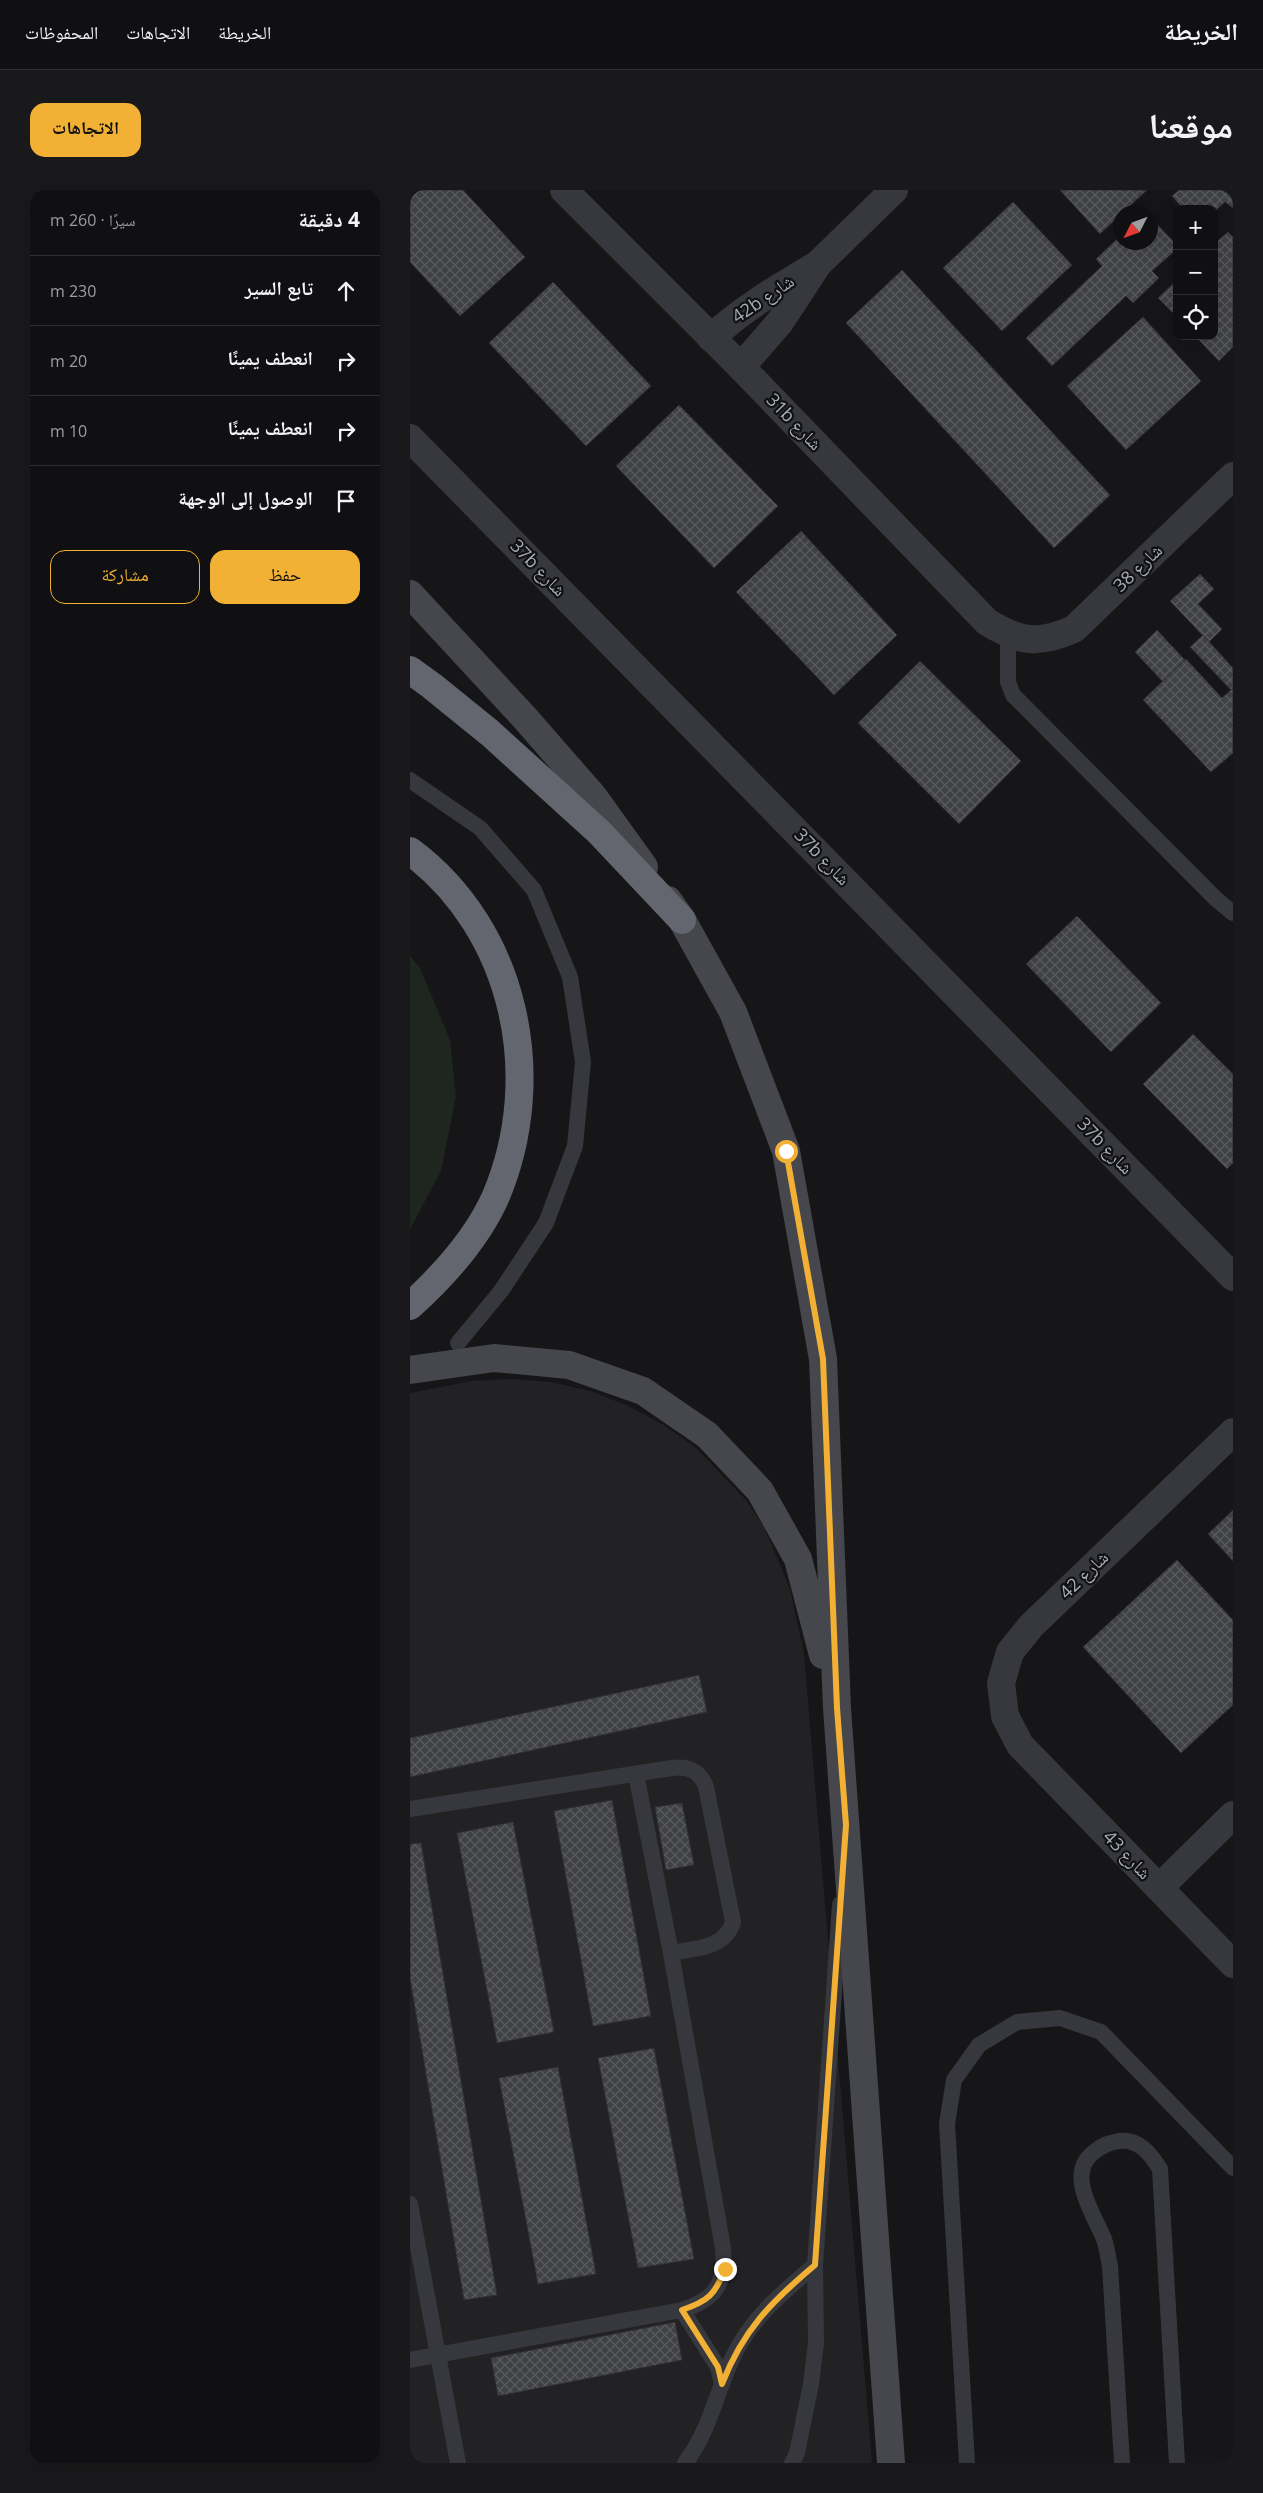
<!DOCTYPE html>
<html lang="ar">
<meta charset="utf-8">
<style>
body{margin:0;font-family:"Open Sans","Noto Naskh Arabic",sans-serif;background:#19191b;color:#f1f3f6;direction:rtl}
.controls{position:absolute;right:15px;top:15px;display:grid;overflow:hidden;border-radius:10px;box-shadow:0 5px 20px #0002}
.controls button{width:45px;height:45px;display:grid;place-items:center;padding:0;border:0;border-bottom:1px solid #303032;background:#101012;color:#f1f3f6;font:25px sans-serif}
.compass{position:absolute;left:703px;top:15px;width:45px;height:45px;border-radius:50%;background:#101012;box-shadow:0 5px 20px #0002;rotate:228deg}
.stop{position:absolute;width:15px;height:15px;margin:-11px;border:4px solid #f2b134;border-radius:50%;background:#fff}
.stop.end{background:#f2b134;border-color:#fff;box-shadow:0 1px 5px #0008}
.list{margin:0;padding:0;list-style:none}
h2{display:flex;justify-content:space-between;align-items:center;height:65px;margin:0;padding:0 20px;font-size:21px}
h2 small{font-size:16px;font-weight:400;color:#9c9d9f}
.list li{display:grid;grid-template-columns:32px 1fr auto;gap:15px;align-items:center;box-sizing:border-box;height:70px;padding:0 20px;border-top:1px solid #303032}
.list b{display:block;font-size:19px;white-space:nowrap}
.list em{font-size:16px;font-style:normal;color:#9c9d9f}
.actions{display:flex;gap:10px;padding:15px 20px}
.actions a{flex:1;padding:11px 0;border:1px solid #f2b134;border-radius:15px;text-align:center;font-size:18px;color:#f2b134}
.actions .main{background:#f2b134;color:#111}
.icon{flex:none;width:28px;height:28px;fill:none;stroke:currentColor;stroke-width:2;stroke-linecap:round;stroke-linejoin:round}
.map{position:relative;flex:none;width:823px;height:2273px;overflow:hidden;direction:ltr;border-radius:15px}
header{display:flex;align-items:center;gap:30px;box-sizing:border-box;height:70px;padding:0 25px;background:#101012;border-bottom:1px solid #303032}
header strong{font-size:24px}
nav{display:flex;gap:28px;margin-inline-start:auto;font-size:18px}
.intro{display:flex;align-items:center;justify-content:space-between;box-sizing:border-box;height:120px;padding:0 30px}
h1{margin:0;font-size:35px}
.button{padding:12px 22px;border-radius:15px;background:#f2b134;color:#111;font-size:18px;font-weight:700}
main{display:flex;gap:30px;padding:0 30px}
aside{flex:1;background:#101012;border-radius:15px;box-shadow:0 5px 20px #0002}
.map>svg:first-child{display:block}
.built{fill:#222225}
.grass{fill:#1e261f}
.building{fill:url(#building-cross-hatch);stroke:#303034}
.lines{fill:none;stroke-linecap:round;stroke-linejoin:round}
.lane{stroke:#37383d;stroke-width:16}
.street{stroke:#37383d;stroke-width:28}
.secondary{stroke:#45474d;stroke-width:28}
.highway{stroke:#63666e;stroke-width:28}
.route{stroke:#f2b134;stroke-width:6}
.labels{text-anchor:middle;stroke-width:4.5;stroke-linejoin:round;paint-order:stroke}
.street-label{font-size:18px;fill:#a8adb8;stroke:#111113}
</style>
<header>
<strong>الخريطة</strong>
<nav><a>الخريطة</a><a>الاتجاهات</a><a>المحفوظات</a></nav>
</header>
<div class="intro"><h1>موقعنا</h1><a class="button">الاتجاهات</a></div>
<main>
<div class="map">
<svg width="823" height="2273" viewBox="0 0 823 2273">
<defs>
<pattern id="building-cross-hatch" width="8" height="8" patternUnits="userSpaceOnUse" patternTransform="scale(1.25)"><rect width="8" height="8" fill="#404145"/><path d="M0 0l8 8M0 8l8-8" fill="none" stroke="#595a5e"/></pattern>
</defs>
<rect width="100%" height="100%" fill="#161618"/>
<path class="built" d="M102 1189 141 1192 180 1201 216 1215 252 1234 285 1257 336 1310 354 1337 380 1399 394 1464 462 2273H0V1203L62 1191Z"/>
<path class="grass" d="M0 766 10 778 40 850 46 907 31 981 0 1039Z"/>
<g class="building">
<path d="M0 0H53L115 67 50 126 0 72Z"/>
<path d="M650 0H737L690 44Z"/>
<path d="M769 0H823V18L815 12 804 22V19H773L762 6Z"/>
<path d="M603 12 662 75 592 141 533 78Z"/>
<path d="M742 29 767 55V59L742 81 749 88 723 113 716 106 642 176 616 148 692 76 686 69 708 48 715 55 717 52H740Z"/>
<path d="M818 42 823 47V157L809 171 785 146H804V54Z"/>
<path d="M492 80 700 305 644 358 436 133Z"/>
<path d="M767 90V127L748 108Z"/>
<path d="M143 92 241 196 176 256 79 153Z"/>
<path d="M733 127 791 191 716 260 657 196Z"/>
<path d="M269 215 368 316 304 378 206 276Z"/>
<path d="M391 341 487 445 424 505 326 402Z"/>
<path d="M790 384 804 399 788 414 812 439 799 452 760 411Z"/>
<path d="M747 440 775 470 753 492 725 462Z"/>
<path d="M793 445 823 478V498L821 500 780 457Z"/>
<path d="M776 469 812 508 823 498V563L801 582 733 510Z"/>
<path d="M510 471 611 571 549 634 448 533Z"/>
<path d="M667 726 751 813 701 862 616 774Z"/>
<path d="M783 844 823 884V973L817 979 733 894Z"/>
<path d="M823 1320V1371L798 1344Z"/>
<path d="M767 1370 823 1430V1515L771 1563 673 1457Z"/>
<path d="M289 1485 297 1522 0 1587V1548Z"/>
<path d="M202 1610 241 1826 183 1836 144 1621Z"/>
<path d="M272 1613 284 1675 256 1680 245 1617Z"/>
<path d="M103 1632 144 1842 87 1853 47 1643Z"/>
<path d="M11 1653 87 2105 54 2110 0 1788V1654Z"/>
<path d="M244 1858 284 2069 228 2078 188 1868Z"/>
<path d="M148 1877 186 2084 128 2094 89 1888Z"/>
<path d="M265 2132 272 2170 88 2206 81 2168Z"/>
</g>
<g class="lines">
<g class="lane">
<path d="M598 445V492L603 505 806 709 823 723"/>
<path d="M0 590 70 638 124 700 160 787 173 872 165 956 136 1033 91 1101 48 1153"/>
<path d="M0 1619 262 1578C279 1576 290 1581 296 1597L323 1732C315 1759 285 1758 261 1763"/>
<path d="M0 2014 48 2273"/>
<path d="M272 2120 308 2177 312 2194"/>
<path d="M0 2170 272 2120C306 2109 316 2094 313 2058L261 1763 226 1584"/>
<path d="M275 2273C299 2242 306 2204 322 2169 340 2129 373 2102 405 2075"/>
<path d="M382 2273 387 2263 401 2194 406 2153 405 2075 430 1714"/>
<path d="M557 2273 537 1934 544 1890 569 1855 607 1832 650 1828 691 1842 823 1978"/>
<path d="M712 2273 700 2076C698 2067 697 2058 694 2049 684 2024 655 1984 684 1962 693 1955 698 1953 709 1951 729 1949 740 1963 750 1979L767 2273"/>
</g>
<g class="street">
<path d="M154 0 331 177 577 432C610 452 628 455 664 439L823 286"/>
<path d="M301 148C333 118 368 98 405 76"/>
<path d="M331 177 370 132 408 74 484 0"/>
<path d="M0 248 823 1087"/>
<path d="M823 1242 621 1436 600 1462 591 1493 595 1526 610 1555 823 1774"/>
<path d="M749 1698 823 1625"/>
</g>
<g class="secondary">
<path d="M0 404 114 527 183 606 234 677"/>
<path d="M258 710 272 730 323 822 376 961 413 1169 427 1518 481 2273"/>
<path d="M0 1180 84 1168 159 1175 233 1201 297 1245 350 1301 388 1369 413 1465"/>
</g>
<g class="highway">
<path d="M0 480 22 496 80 543 189 642 272 730"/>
<path d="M0 661C106 740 136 887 86 1006 68 1047 32 1087 0 1116"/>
</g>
</g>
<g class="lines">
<path class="route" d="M315 2079C305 2105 298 2111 272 2120L308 2177 312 2194C333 2140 361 2112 405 2075L436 1635 427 1518 413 1169 376 961"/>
</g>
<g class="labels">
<g class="street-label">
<text transform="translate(353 109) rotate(-34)" y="6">42b شارع</text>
<text transform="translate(384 232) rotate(46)" y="6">31b شارع</text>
<text transform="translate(128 378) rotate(46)" y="6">37b شارع</text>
<text transform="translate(728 378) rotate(-44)" y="6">شارع 38</text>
<text transform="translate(412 667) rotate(46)" y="6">37b شارع</text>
<text transform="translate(695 956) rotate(46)" y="6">37b شارع</text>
<text transform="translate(674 1385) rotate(-44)" y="6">شارع 42</text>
<text transform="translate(717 1665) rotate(46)" y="6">شارع 43</text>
</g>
</g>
</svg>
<div class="controls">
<button>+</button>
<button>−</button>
<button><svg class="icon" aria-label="locate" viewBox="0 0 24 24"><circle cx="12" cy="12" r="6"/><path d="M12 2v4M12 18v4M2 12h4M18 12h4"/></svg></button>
</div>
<svg class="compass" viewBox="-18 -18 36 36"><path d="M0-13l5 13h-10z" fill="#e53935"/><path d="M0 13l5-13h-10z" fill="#9c9d9f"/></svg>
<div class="stop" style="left:376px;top:961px"></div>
<div class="stop end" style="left:315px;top:2079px"></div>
</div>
<aside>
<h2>4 دقيقة<small>سيرًا · 260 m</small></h2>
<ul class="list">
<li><svg class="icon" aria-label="ahead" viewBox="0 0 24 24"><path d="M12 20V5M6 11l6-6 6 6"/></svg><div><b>تابع السير</b></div><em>230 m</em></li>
<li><svg class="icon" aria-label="right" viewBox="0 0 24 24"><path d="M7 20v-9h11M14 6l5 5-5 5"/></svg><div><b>انعطف يمينًا</b></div><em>20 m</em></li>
<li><svg class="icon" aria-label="right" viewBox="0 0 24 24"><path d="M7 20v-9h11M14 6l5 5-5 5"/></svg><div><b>انعطف يمينًا</b></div><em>10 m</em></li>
<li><svg class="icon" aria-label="arrive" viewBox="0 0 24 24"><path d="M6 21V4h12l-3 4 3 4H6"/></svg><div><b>الوصول إلى الوجهة</b></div></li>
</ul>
<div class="actions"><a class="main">حفظ</a><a>مشاركة</a></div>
</aside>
</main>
